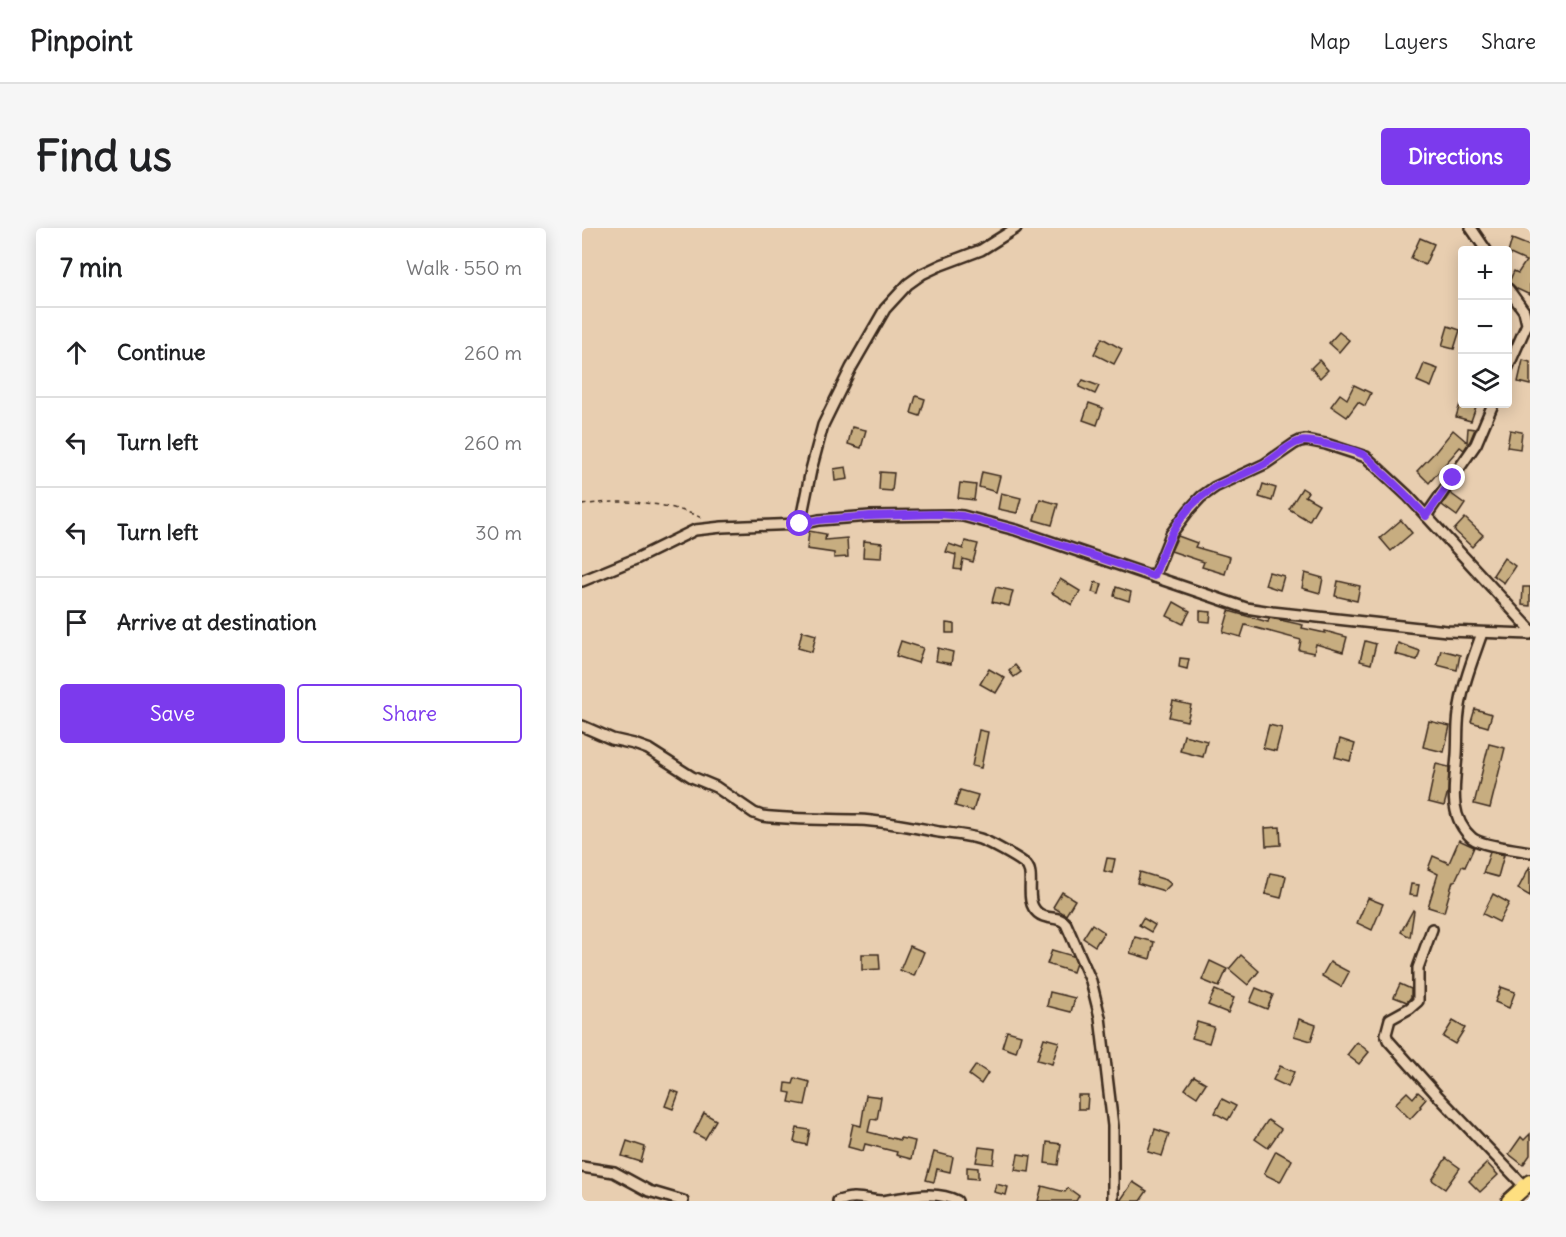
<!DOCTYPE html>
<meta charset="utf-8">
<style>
body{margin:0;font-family:Delius,sans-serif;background:#f6f6f6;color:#202124}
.controls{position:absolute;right:18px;top:18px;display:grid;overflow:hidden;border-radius:6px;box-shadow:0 3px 15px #0003}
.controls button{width:54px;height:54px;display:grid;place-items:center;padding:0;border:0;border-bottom:2px solid #e0e0e0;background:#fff;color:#202124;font:30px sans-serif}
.stop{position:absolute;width:18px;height:18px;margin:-14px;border:4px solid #7c3aed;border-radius:50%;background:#fff}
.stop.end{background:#7c3aed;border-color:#fff;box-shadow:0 2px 6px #0008}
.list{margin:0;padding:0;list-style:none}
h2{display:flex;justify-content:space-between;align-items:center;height:78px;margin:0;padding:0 24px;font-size:26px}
h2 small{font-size:20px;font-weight:400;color:#757577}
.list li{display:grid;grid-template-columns:39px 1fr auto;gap:18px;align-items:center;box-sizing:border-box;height:90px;padding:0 24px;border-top:2px solid #e0e0e0}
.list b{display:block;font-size:22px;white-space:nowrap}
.list em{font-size:20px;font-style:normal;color:#757577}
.actions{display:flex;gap:12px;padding:18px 24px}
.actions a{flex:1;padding:14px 0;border:2px solid #7c3aed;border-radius:6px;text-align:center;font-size:21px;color:#7c3aed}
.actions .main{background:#7c3aed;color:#fff}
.icon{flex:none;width:33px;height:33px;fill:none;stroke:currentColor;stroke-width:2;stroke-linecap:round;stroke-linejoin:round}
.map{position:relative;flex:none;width:948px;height:973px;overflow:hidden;border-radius:6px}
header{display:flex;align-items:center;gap:36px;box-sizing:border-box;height:84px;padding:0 30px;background:#fff;border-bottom:2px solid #e0e0e0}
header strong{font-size:28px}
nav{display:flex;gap:33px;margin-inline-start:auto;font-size:21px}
.intro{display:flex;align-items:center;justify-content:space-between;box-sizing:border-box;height:144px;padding:0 36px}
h1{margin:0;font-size:42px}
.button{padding:15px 27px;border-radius:6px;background:#7c3aed;color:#fff;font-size:21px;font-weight:700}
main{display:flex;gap:36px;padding:0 36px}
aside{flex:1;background:#fff;border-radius:6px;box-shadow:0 3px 15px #0003}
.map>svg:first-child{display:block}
.building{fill:#c7ad80;stroke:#3b2a1e;stroke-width:1.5}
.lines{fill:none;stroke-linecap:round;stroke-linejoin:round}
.street-casing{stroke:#3b2a1e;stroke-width:14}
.primary-casing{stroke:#3b2a1e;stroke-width:18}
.path{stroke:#3b2a1e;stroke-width:1.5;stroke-dasharray:4.5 4.5;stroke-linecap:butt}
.street{stroke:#e8ceb0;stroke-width:9}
.primary{stroke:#fedf80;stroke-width:14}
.route{stroke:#7c3aed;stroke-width:8}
</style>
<header>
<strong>Pinpoint</strong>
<nav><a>Map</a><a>Layers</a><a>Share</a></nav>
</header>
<div class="intro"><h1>Find us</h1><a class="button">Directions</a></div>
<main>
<aside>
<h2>7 min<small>Walk · 550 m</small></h2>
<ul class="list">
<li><svg class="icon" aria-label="ahead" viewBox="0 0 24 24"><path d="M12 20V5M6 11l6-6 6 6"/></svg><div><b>Continue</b></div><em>260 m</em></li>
<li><svg class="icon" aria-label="left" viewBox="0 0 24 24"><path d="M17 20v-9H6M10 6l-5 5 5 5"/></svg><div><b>Turn left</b></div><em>260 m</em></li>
<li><svg class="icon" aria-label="left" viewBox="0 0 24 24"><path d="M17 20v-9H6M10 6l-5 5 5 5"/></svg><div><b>Turn left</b></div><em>30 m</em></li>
<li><svg class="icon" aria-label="arrive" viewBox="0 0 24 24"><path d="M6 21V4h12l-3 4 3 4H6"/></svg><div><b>Arrive at destination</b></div></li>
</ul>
<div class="actions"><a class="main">Save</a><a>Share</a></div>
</aside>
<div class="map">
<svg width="948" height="973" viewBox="0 0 948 973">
<rect width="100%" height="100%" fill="#e8ceb0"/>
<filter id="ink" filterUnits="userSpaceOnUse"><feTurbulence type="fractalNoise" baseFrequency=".0167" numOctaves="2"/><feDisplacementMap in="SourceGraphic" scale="12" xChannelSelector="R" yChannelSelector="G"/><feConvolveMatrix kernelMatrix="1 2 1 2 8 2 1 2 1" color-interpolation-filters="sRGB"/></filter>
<g filter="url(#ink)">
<g class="building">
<path d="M838 10 852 16 843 37 829 30Z"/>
<path d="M930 11 948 18V67L935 61 931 57 927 54 932 43 936 45 944 33 926 25Z"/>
<path d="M866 98 878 102 872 121 860 118Z"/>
<path d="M757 104 767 112 757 124 747 115Z"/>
<path d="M520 110 540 121 532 136 512 126Z"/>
<path d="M737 132 746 142 738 150 729 140Z"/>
<path d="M941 132 948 134V157L936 154Z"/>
<path d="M842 136 856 141 849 159 835 153Z"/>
<path d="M501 152 517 158 513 166 497 159Z"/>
<path d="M772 157 789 165 783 178 776 174 765 189 749 178 758 166 765 171Z"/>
<path d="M334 168 343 171 338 188 329 185Z"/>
<path d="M507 175 521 180 515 197 501 192Z"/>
<path d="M878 176H895L889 193 874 189Z"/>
<path d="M270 199 284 202 279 220 266 216Z"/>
<path d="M886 200 893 201 888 213 882 222 878 219 847 255 835 243 855 222 871 202 885 214Z"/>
<path d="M928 202 940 204 938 221 925 219Z"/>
<path d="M264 239 266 251 253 253 252 241Z"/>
<path d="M298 244 312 245 310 263 297 262Z"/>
<path d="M400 244 418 248 414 264 397 259Z"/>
<path d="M378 255 394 257 392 272 376 270Z"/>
<path d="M681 256 694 260 690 273 677 269Z"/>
<path d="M720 260 726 264 723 268 737 276 727 293 707 281Z"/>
<path d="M419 265 439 270 435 285 416 281Z"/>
<path d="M868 265 883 276 875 288 860 277Z"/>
<path d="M458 271 476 276 470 297 452 292Z"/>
<path d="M883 290 901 307 890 319 872 302Z"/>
<path d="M819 292 830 305 809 323 798 310Z"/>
<path d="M227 303 244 306 243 312 265 310 266 329 252 330V325L225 321Z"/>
<path d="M596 308 615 315 613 319 648 329 643 346 620 339 622 334 589 323Z"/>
<path d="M282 313 300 315 299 330 281 329Z"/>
<path d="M383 313 396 316 391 334 381 331 379 342 372 341 374 327 364 324 367 316 381 321Z"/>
<path d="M922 330 933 338 922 355 911 347Z"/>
<path d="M687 344 702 348 698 362 683 357Z"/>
<path d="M723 345 741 350 738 365 720 360Z"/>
<path d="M478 351 498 363 490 377 470 365Z"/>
<path d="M756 353 778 358 775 373 753 368Z"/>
<path d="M513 354 520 356 517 366 510 364Z"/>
<path d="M414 359 431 363 427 378 410 374Z"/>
<path d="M534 359 549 364 547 373 532 368Z"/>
<path d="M941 359H948V378L940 377Z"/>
<path d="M592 374 608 383 601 396 585 388Z"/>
<path d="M618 383 629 384 628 394 618 393Z"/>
<path d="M647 383 686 394 687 390 698 392 721 397 720 400 743 405V403L765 409 761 424 734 416 732 425 717 422 719 412 663 397 659 409 641 404Z"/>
<path d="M364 395 372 396V405H364Z"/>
<path d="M220 403 234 407 230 424 216 420Z"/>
<path d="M319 413 341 420 336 435 314 428Z"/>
<path d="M783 413 794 416 789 436 778 433Z"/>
<path d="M816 415 838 423 835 432 813 426Z"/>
<path d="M356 420 371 424 369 436 354 433Z"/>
<path d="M859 422 878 427 875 442 855 437Z"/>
<path d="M598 430 607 431 605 441 597 439Z"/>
<path d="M433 437 439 444 432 449 427 443Z"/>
<path d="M407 441 423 450 414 465 398 456Z"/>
<path d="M591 473 609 477 605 493 587 489Z"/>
<path d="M893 481 910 486 906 499 889 494Z"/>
<path d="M847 493 868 498 862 524 841 519Z"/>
<path d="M687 497 700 500 694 523 681 520Z"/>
<path d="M397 502 406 504 399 540 390 538Z"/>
<path d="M602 507 625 513 621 529 598 523Z"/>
<path d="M758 511 773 516 768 533 753 529Z"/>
<path d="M907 516 923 520 908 580 892 576Z"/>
<path d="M854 536 867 539 866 563 862 578 846 574Z"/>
<path d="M378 562 396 567 391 583 373 578Z"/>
<path d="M698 599 699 617 684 618 683 600Z"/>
<path d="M877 612 892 619 883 639 880 638 873 653H871L862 684 846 679 856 646 846 641 851 628 867 635Z"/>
<path d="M908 624 922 627 916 649 901 645Z"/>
<path d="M525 630 533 631 530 645 522 643Z"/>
<path d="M948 638V668L936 661Z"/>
<path d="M558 644 584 652 589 656 581 664 579 662 555 655Z"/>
<path d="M688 645 704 648 699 670 683 666Z"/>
<path d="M829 656 837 657 835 668 827 667Z"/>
<path d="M480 664 493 672 484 687 471 679Z"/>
<path d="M911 666 927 675 917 694 901 686Z"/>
<path d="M786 670 801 676 790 702 775 695Z"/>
<path d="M831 682 832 683 828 709 819 704Z"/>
<path d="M561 690 573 697 569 704 557 697Z"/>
<path d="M510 696 522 704 513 718 501 710Z"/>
<path d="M553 709 572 714 568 731 548 725Z"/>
<path d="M328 718 342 724 332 748 318 742Z"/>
<path d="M470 722 491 728 494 735 491 744 465 736Z"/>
<path d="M280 726H297L298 741 280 742Z"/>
<path d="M659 727 677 743 666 757 647 741Z"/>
<path d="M628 733 645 741 637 759 620 752Z"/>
<path d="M748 734 767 744 759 759 740 748Z"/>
<path d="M818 756 829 761V769L825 774 812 769Z"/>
<path d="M919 759 933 764 927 780 913 774Z"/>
<path d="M674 760 691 767 685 781 668 774Z"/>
<path d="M633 762 652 770 646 785 626 777Z"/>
<path d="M468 764 493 770 489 784 465 778Z"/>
<path d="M717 791 734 797 729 813 712 808Z"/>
<path d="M871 793 883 800 873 816 861 809Z"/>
<path d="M615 794 632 799 627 815 610 810Z"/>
<path d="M425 803 439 807 434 824 420 819Z"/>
<path d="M462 810 477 814 470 836 455 832Z"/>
<path d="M775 814 787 824 777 836 765 827Z"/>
<path d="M394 837 406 845 399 856 387 847Z"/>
<path d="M698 838 712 844 706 859 691 852Z"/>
<path d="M612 848 624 855 615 869 603 861Z"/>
<path d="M213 850 228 854 223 877 207 874 209 865 203 864 204 855 211 856Z"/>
<path d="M89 862 97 865 91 881 83 878Z"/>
<path d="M825 864 831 870 836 864 844 871 838 878 839 879 828 891 813 876Z"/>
<path d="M284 867 299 869 295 892 289 891 286 904 318 912V910L333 913 329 931 314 927 315 924 283 916 281 923 266 919 271 896 279 898Z"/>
<path d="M496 867H506L505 881H496Z"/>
<path d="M640 871 654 878 646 892 633 885Z"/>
<path d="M122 885 134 892 123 911 112 905Z"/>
<path d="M686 892 699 901 686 920 673 911Z"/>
<path d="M215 900 228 902 225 917 212 914Z"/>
<path d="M573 901 587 906 580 928 566 924Z"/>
<path d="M948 906V927L941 937 927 926 939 909 942 912Z"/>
<path d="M45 913 63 919 59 934 40 928Z"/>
<path d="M465 914 479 916 476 937 463 935Z"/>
<path d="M397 919 413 921 411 936 394 934Z"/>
<path d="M694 923 710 932 698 954 682 946Z"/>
<path d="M352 924 371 929 368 944 355 941 352 954 344 952Z"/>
<path d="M436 926 449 928 447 944 433 942Z"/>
<path d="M864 930 878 940 863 961 850 952Z"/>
<path d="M905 935 916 947 898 964 887 953Z"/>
<path d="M385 939 396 940V951L385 950Z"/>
<path d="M551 954 565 963 558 973H538Z"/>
<path d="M414 956 426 959 424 967 412 964Z"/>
<path d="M460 958 483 964 486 960 497 968 494 973H456Z"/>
</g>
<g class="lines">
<g class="street-casing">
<g id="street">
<path d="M889 0 904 22"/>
<path d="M926 61 942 83 945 96 926 139"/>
<path d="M844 288 894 216 911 176"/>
<path d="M218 296 229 242 241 197 269 140 303 81 326 56 340 46 359 37 399 22 434 0"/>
<path d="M572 349 589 306 607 282 619 269 633 259 683 236 712 216 718 213 724 212 744 216 784 229 826 268 948 401"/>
<path d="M0 353 56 330 113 302 140 299 218 296 237 292 288 288 368 287 381 288 434 302 664 380 690 384 865 403 948 406"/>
<path d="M900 405C891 431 880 458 877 485 875 499 876 513 875 527 873 555 865 588 890 610 900 618 934 621 948 624"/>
<path d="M0 498 30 511 52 516 66 521 110 549 134 559 172 585 180 588C212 592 244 591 276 592 303 593 331 599 357 604 371 606 385 607 398 611 407 614 434 629 442 635 456 644 440 672 456 685 465 693 477 687 484 696L509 753 518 789 531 898V973"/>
<path d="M850 701 836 740V773L828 780 808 791 804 806 806 812 855 867 943 959"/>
<path d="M0 939 32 944 67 963 101 973"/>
<path d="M256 973C261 972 266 970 270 970 280 969 290 973 299 973 323 970 353 961 375 973"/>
</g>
</g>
<g class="primary-casing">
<path id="primary" d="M927 973 948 954"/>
</g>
<path class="path" d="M0 277C41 271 84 273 122 291"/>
<use href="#street" class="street"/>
<use href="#primary" class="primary"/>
</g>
</g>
<g class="lines" filter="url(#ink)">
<path class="route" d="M218 296 237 292 288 288 357 286 381 288 434 302 572 348C584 315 599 278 632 260 648 251 666 245 682 236 693 230 703 219 716 214 726 210 772 222 782 227 788 231 794 238 799 243 814 257 829 272 844 288L871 250"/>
</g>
</svg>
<div class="controls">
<button>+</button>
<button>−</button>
<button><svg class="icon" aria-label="layers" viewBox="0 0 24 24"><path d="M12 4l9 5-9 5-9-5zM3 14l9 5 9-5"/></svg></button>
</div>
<div class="stop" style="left:218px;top:296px"></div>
<div class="stop end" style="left:871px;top:250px"></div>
</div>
</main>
